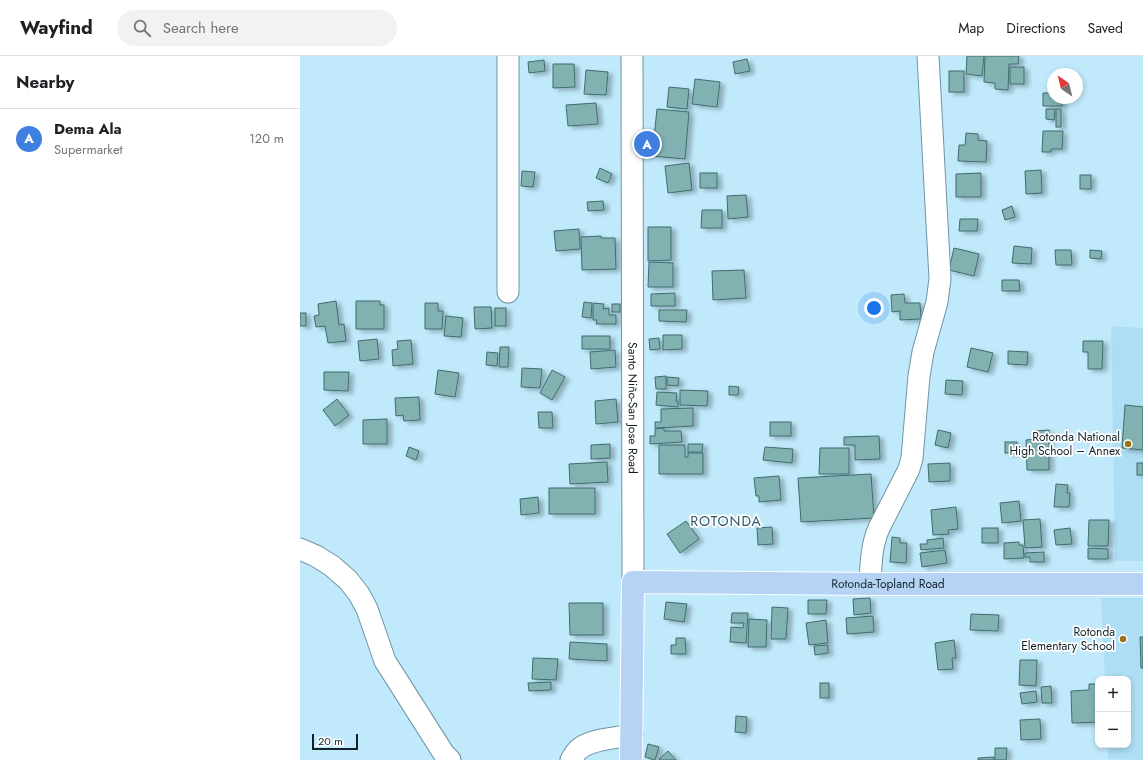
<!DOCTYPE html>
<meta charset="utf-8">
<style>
body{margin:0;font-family:Jost,sans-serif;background:#f2f2f2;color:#202124}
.controls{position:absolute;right:12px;bottom:12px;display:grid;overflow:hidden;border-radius:8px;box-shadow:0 2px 6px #0003}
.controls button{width:36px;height:36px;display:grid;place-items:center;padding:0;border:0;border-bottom:1px solid #e0e0e0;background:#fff;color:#202124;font:20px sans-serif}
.compass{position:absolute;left:747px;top:12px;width:36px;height:36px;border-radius:50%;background:#fff;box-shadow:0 2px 6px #0003;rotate:325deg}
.scale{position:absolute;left:12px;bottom:10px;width:46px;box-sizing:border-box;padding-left:4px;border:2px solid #112127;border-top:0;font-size:11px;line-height:14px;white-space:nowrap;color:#112127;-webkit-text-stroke:3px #fff;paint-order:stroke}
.you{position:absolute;left:574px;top:252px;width:14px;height:14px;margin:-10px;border:3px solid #fff;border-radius:50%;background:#1a73e8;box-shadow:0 0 0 6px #1a73e833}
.badge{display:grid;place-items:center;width:26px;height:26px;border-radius:50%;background:#b45309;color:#fff;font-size:13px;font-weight:700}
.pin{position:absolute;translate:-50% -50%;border:2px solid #fff;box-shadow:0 1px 4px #0006}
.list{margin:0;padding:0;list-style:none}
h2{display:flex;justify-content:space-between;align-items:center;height:52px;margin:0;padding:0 16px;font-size:17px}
h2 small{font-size:13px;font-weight:400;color:#757577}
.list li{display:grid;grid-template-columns:26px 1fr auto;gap:12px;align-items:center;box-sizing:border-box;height:60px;padding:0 16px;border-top:1px solid #e0e0e0}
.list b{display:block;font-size:15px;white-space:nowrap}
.list p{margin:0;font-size:13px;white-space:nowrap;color:#757577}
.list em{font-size:13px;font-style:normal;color:#757577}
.icon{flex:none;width:22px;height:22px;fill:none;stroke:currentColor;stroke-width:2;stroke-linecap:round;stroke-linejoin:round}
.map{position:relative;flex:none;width:843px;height:704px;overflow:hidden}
header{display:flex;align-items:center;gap:24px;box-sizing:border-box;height:56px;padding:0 20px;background:#fff;border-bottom:1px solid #e0e0e0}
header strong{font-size:19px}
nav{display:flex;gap:22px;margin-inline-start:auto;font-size:14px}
.search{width:280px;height:36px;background:#f2f2f2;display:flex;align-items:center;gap:10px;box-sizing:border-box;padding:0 14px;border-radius:22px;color:#757577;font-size:15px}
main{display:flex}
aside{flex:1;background:#fff}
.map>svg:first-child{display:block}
.built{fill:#addef4}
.building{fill:#82b1b2;stroke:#3f6c6d;filter:url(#shadow)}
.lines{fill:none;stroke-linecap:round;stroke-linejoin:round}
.minor-casing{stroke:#6d95a5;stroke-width:23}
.major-casing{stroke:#fff;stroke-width:24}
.minor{stroke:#fff;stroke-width:21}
.major{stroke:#b6d3f6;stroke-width:22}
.poi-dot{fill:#99721e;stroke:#fff;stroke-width:1.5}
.labels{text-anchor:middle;stroke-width:3.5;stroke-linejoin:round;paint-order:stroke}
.street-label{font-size:12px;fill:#112127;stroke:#fff}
.poi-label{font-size:12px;fill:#112127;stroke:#fff;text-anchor:end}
.quarter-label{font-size:14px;letter-spacing:1px;fill:#335968;stroke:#fff}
</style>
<header>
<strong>Wayfind</strong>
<div class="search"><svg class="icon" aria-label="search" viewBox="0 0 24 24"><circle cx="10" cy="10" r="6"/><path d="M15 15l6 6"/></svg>Search here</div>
<nav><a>Map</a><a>Directions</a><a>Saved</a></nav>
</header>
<main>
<aside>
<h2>Nearby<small></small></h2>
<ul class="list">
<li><span class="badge" style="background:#3f7fe0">A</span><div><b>Dema Ala</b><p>Supermarket</p></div><em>120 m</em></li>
</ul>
</aside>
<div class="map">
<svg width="843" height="704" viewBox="0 0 843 704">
<defs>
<filter id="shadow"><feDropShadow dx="4.5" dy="2.5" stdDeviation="2" flood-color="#0004"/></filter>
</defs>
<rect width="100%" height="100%" fill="#c0eafc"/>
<g class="built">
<path d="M811 270 843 272V505H815Z"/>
<path d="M801 542H843V704L808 703V689H828V623H805Z"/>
</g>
<g class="building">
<path d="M667 0H684L682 20 666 18Z"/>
<path d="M685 0H719L718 8H709L708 34 695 33V27L684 26Z"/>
<path d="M447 3 450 15 435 18 433 6Z"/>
<path d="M244 4 245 15 229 17 228 6Z"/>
<path d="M253 8H274L275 31 253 32Z"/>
<rect x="710" y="11" width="14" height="17"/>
<path d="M286 14 308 16 306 39 284 38Z"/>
<rect x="649" y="15" width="15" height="21"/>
<path d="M395 23 420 26 417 51 392 48Z"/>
<path d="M369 31 389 33 387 53 367 51Z"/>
<path d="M743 37H753V42H762V50H743Z"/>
<path d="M296 47 298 68 268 70 266 49Z"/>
<path d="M357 53 389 56 385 103 352 100Z"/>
<path d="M746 53H755L754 64 746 63Z"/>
<rect x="756" y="53" width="5" height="18"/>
<path d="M743 75H763L762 93H751V96H742Z"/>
<path d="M666 77 678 78V84L687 85 686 106 658 105 659 89H665Z"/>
<path d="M389 107 392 134 368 137 365 110Z"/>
<path d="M300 112 312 118 308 127 296 122Z"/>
<path d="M741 114 742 137 726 138 725 115Z"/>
<path d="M222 115 235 116 233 131 221 130Z"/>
<rect x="400" y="117" width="17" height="15"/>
<path d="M681 117V141H656V118Z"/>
<rect x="780" y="119" width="11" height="14"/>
<path d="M446 139 448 161 428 163 427 140Z"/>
<path d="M303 145 304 154 288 155 287 146Z"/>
<path d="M712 150 715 161 705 164 702 154Z"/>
<path d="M402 154H422V172H401Z"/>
<path d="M660 163H678L677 175H659Z"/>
<path d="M348 171H371V204L348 205Z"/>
<path d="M279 173 280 193 256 195 254 175Z"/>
<path d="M301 180V182H315L316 213 282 214 281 181Z"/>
<path d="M714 190 732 192 731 208 712 207Z"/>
<path d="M654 192 679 198 674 220 649 214Z"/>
<path d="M755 194H771L772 209H756Z"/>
<path d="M790 194 802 195 801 203 790 202Z"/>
<path d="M349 206 373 207V231H348Z"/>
<path d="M444 214 446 242 413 244 412 215Z"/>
<path d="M702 224H719L720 235H702Z"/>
<path d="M375 237V250H351V238Z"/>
<path d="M604 238 605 247H620L621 263 600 264V255L592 256 591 239Z"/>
<path d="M36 245 39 269 44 268 46 285 28 287 25 270 16 271 14 260 19 259 18 248Z"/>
<path d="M56 245H80V249H84V273H56Z"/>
<path d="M284 246 292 247 291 262 282 261Z"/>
<path d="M125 247H138V255H143L142 273H125Z"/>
<path d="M293 247 304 248 303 253 309 252V259H316V268H296L297 264H293Z"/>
<rect x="312" y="248" width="8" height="8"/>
<path d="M174 251H191L192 272 175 273Z"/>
<rect x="195" y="252" width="11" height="18"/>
<path d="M359 254H387L386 266 359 265Z"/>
<rect x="0" y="257" width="6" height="13"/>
<path d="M146 260 163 262 161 281 144 280Z"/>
<path d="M363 279H382V293L363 294Z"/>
<rect x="282" y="280" width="28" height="13"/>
<path d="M359 282 360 293 350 294 349 283Z"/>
<path d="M77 283 79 303 60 305 58 285Z"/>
<path d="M111 284 113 308 93 310 92 294 98 293 97 285Z"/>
<path d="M783 285H803L802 313H788V296H783Z"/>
<path d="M200 291H209L208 311H199Z"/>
<path d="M671 292 693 297 688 316 667 311Z"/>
<path d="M315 294 316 311 291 313 290 296Z"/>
<path d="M708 295 728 296 727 309 708 308Z"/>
<path d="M187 296 198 297 197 310 186 309Z"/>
<path d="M222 312 242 313 240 332 221 331Z"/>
<path d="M138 314 159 317 155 341 135 338Z"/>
<path d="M252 314 265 321 252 344 240 337Z"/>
<path d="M24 316H49L48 335 24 334Z"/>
<path d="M366 320V333H356L355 321Z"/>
<path d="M367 321 379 322 378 330 367 329Z"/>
<path d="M646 324 663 325 662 339 645 338Z"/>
<path d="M429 330 439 331 438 339H429Z"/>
<path d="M380 334 408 335 407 350 380 349Z"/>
<path d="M357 336 377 337 376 345H378V351L356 349Z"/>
<path d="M119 341 120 364 104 365 103 359 96 360 95 342Z"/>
<path d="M37 343 49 359 35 370 23 354Z"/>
<path d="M316 343 318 366 296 368 295 345Z"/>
<path d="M825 349 843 351V394L822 392Z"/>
<path d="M393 352V370L355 372V366H361V353Z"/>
<path d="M238 356H252L253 372H239Z"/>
<path d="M87 363V388H63V364Z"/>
<rect x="470" y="366" width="21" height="14"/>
<path d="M364 372V375H381L382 386 350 388V380H355V373Z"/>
<path d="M638 374 651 377 648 392 635 389Z"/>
<path d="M749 374V414H727L726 384 735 383V375Z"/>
<path d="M579 380 580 403 555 404V389H544V381Z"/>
<rect x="705" y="386" width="12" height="11"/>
<path d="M310 388V402L291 403V389Z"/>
<path d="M388 388H403L402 396H388Z"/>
<path d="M359 389H385V401H388V397H403V418H359Z"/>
<path d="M109 391 119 395 116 404 106 400Z"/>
<path d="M465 391 493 393 492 407 463 404Z"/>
<path d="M520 392H549V418H519Z"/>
<path d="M307 406 308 426 270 428 269 408Z"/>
<path d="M650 407V425L629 426 628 408Z"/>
<rect x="837" y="407" width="6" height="12"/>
<path d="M571 418 574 462 501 466 498 422Z"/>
<path d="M479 420 481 444 459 446V440H456L454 422Z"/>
<path d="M756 428 768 429 767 437H770L769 451H754Z"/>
<rect x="249" y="432" width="46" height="26"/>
<path d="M238 441 239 457 221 459 220 443Z"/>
<path d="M719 445 721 465 702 467 700 447Z"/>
<path d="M656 451 658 473 648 474 649 478 633 479 631 454Z"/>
<path d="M740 463 742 491 725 492 723 464Z"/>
<path d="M789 464H809L808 490H788Z"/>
<path d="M386 465 399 483 380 497 367 478Z"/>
<path d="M472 471 473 488 458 489 457 472Z"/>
<rect x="682" y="472" width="16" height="15"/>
<path d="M770 472 772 488 756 489 754 474Z"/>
<path d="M592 481 600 482V487H607L606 507 590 506Z"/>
<path d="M643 482 644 492 621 494 620 488H627V484Z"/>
<path d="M719 486V489H723L724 502 704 503V487Z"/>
<path d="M788 492 808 493V503H788Z"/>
<path d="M645 494 647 507 622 511 620 497Z"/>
<path d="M744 496V506H730V501H725V497Z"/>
<path d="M570 542 571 557 554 559 553 543Z"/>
<path d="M508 544H527L526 558H508Z"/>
<path d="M366 546 387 548 384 566 364 563Z"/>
<path d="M269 547H303V579H270Z"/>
<path d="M472 551 488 552 486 583H471Z"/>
<path d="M432 557H448L446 587 430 586 431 571 443 572 444 567H431Z"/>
<path d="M671 558 699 559 698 575 670 574Z"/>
<path d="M573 560 574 576 547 578 546 562Z"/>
<path d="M449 563 467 564 466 591H448Z"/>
<path d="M526 564 528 587 509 589 506 567Z"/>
<path d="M840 581H843V612H841Z"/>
<path d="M376 582H385L386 598H371V589H376Z"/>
<path d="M654 584 656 602H652L653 613 638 614 635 587Z"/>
<path d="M270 586 307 588V605L269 603Z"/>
<path d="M528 589V597L515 599 514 590Z"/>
<path d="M233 602 258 603 256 624 232 623Z"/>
<path d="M720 604H737L736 630 719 629Z"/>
<path d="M251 626V634L229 635 228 627Z"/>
<rect x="520" y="627" width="9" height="15"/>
<path d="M789 628H798V666L772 667 771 635 789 634Z"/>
<path d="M751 630 752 647H742L741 631Z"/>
<path d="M736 635 737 646 722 648 720 637Z"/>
<path d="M436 660 447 661 446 677 435 676Z"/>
<path d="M740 663 741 683 721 684 720 664Z"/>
<path d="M348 688 359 691 355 704 345 701Z"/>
<path d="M695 692H707L706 704H695Z"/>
<path d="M368 695 376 704H360L359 703Z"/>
<path d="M694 701V704H678V702Z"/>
</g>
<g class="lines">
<g class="minor-casing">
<g id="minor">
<path id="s1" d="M332 0 333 526"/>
<path d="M208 236V0"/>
<path d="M0 493 16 500 32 510 48 524 59 538 67 553 85 605 144 698 150 704"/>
<path d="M570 528C571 509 571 490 579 472L609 413 612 402 619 320 623 296 637 246 640 223 628 0"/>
<path d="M271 704C273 701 275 697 278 694 290 683 316 682 332 679"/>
</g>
</g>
<g class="major-casing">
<g id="major">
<path id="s2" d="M331 704 333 526 570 528H843"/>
</g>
</g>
<use href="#minor" class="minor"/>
<use href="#major" class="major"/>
</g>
<g class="poi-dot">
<circle cx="828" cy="388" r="4"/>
<circle cx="823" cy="583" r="4"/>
</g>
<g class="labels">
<g class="street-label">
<text dy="4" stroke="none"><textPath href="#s1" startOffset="352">Santo Niño-San Jose Road</textPath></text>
<text dy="4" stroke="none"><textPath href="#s2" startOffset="433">Rotonda-Topland Road</textPath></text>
</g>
<g class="poi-label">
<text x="820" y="385">Rotonda National<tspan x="820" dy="14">High School – Annex</tspan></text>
<text x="815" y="580">Rotonda<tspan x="815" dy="14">Elementary School</tspan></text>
</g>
<g class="quarter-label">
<text x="426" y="470">ROTONDA</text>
</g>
</g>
</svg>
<div class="controls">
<button>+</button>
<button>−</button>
</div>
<svg class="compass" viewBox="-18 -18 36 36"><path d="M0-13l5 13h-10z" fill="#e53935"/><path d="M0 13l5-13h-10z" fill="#757577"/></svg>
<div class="scale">20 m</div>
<div class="you"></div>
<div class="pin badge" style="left:347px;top:88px;background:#3f7fe0">A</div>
</div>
</main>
